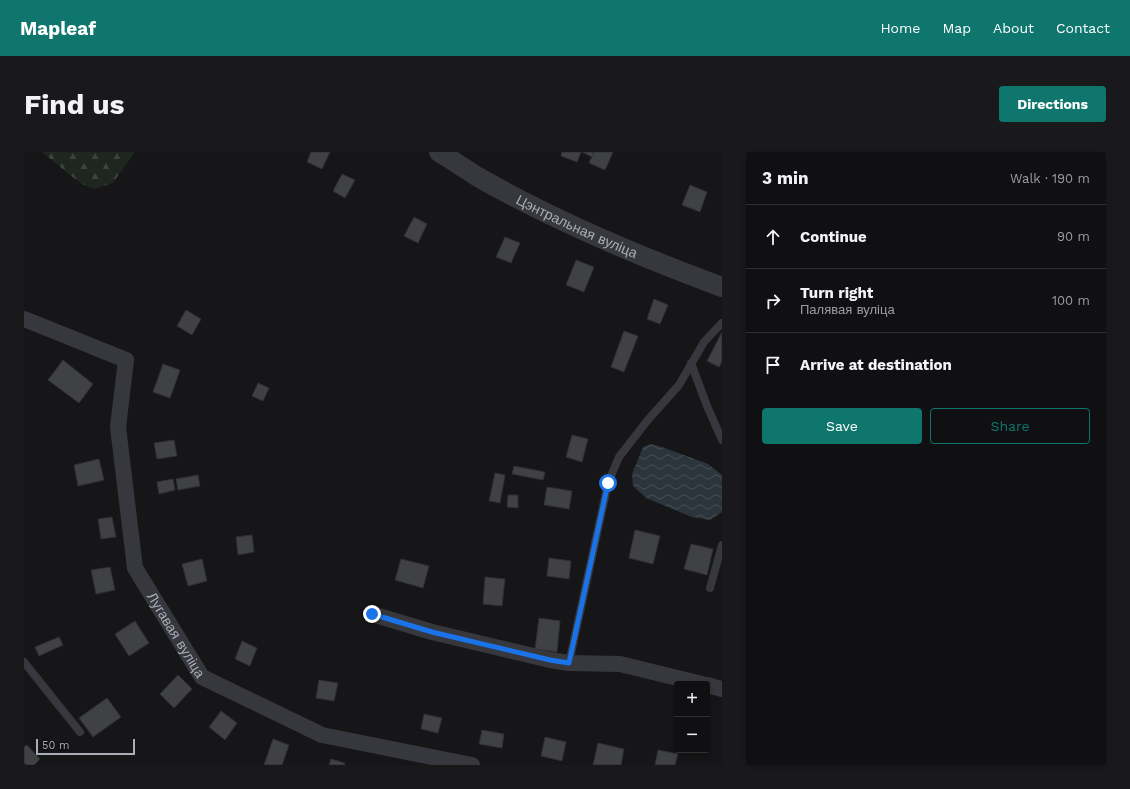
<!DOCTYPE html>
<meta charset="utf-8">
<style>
body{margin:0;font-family:"Work Sans",sans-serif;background:#19191b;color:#f1f3f6}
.controls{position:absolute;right:12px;bottom:12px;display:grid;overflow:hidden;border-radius:4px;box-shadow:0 2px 6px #0003}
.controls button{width:36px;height:36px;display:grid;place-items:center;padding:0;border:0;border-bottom:1px solid #303032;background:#101012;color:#f1f3f6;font:20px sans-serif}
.scale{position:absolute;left:12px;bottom:10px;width:99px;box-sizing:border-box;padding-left:4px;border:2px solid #a8adb8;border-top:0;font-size:11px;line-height:14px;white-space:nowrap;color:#a8adb8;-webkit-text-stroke:3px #111113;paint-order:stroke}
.stop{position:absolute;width:12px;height:12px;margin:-9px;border:3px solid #1a73e8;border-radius:50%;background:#fff}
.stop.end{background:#1a73e8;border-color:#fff;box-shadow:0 1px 4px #0008}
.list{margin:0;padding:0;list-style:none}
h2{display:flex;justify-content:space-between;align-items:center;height:52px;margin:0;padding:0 16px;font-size:17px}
h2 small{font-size:13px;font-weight:400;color:#9c9d9f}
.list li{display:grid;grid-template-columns:26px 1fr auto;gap:12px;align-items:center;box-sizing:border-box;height:64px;padding:0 16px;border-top:1px solid #303032}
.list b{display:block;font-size:15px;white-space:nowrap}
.list p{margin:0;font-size:13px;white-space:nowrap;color:#9c9d9f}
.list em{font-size:13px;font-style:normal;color:#9c9d9f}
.actions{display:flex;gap:8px;padding:12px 16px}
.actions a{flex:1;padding:9px 0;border:1px solid #0f766e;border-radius:4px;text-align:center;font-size:14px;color:#0f766e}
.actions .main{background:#0f766e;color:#fff}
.icon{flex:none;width:22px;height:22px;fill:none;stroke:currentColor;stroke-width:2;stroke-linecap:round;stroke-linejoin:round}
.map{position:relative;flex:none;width:698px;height:613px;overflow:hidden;border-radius:4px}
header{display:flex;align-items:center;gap:24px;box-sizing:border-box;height:56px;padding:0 20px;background:#0f766e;color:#fff}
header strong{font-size:19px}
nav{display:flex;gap:22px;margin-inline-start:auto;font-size:14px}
.intro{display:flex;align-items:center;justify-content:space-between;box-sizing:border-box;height:96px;padding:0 24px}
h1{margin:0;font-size:28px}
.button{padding:10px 18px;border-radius:4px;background:#0f766e;color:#fff;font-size:14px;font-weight:700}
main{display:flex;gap:24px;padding:0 24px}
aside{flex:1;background:#101012;border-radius:4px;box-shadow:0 2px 6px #0003}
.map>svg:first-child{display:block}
.forest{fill:url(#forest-firs)}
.water{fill:url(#water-waves)}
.building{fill:#404145;stroke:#303034}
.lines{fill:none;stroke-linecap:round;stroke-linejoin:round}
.service{stroke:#37383d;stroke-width:8}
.minor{stroke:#37383d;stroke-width:16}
.tertiary{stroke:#37383d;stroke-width:20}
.route{stroke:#1a73e8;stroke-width:5}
.labels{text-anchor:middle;stroke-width:3.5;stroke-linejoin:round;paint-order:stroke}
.street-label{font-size:14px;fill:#a8adb8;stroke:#111113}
</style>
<header>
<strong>Mapleaf</strong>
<nav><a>Home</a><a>Map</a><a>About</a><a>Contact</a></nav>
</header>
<div class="intro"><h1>Find us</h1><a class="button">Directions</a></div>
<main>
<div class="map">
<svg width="698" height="613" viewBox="0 0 698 613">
<defs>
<pattern id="forest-firs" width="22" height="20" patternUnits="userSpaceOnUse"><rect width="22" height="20" fill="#1e261f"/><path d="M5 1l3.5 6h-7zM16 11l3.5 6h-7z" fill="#3c433d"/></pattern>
<pattern id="water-waves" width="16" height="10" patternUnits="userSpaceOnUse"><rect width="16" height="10" fill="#2c353c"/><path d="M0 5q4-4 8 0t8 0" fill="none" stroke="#485056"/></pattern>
</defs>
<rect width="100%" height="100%" fill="#161618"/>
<path class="forest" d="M18 0H111L89 31 70 37 56 31Z"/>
<path class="water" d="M626 292 638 295 684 312 698 323V360L686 368 668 365 622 346 609 334 608 322 619 295Z"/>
<g class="building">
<path d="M287 0H306L298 17 283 10Z"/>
<path d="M538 0H557L553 10 537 4Z"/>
<path d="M558 0H570L568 5Z"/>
<path d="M570 0H589L581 18 565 11Z"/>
<path d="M318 22 331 28 321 46 309 39Z"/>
<path d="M666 33 683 40 676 60 658 53Z"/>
<path d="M390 65 403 72 394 91 380 84Z"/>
<path d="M481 85 496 91 487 111 472 105Z"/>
<path d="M552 108 570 115 560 140 542 133Z"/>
<path d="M630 147 644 153 636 172 623 167Z"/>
<path d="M162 158 177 167 168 183 153 174Z"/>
<path d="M600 179 614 184 600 220 587 215Z"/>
<path d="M698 180V209L695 215 683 209Z"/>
<path d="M39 208 69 232 55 251 24 228Z"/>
<path d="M139 212 156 218 146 246 129 240Z"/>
<path d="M234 231 245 236 239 249 228 244Z"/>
<path d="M548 283 564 287 558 310 542 305Z"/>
<path d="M150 288 153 304 133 307 130 291Z"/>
<path d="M75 307 80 328 54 334 50 313Z"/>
<path d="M490 314 521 320 519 328 488 322Z"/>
<path d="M471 321 481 323 476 351 465 349Z"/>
<path d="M174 323 176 334 154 338 152 327Z"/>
<path d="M149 327 151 338 135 342 133 330Z"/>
<path d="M523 335 548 339 545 357 520 353Z"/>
<path d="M484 343H494V356L483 355Z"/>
<path d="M88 365 92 385 77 387 74 367Z"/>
<path d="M611 378 636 384 629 412 605 406Z"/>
<path d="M228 383 230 400 214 403 212 385Z"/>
<path d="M667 392 689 397 683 423 660 417Z"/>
<path d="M525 406 547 409 545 427 523 424Z"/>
<path d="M178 407 183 429 164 434 158 412Z"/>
<path d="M377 407 405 414 399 436 371 428Z"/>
<path d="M86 415 91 438 72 442 67 418Z"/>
<path d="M461 425 481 427 478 454 459 452Z"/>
<path d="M515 466 536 469 533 500 511 497Z"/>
<path d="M111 469 125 491 105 504 91 482Z"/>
<path d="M35 485 39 493 15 504 11 495Z"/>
<path d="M218 489 233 496 226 514 211 507Z"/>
<path d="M154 523 168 537 150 556 136 542Z"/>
<path d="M295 528 314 531 310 549 292 546Z"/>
<path d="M83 546 97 565 69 585 55 566Z"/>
<path d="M197 559 213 571 201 588 185 575Z"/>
<path d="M400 562 418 566 414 581 397 577Z"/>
<path d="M458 578 480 582 478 596 455 592Z"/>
<path d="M521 585 542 590 538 609 517 604Z"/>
<path d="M249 587 265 593 258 613H240Z"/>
<path d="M574 591 600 597 597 613H569Z"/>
<path d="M3 593 16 607 10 613H0V595Z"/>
<path d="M634 598 654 602 651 613H631Z"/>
<path d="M307 607 321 611 320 613H305Z"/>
</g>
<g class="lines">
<g class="service">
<path d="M667 211 683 254 698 288"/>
<path d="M686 436 698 393"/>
<path d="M0 510 56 580"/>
<path d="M545 511 584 331 595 305 623 269 655 233 680 190 698 171"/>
</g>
<g class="minor">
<path id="s1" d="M0 167 102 208 94 275 111 416 178 525 298 583 448 613"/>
<path d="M348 462 408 480 526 508 545 511 596 512 678 532"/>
<path d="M683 533 698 537"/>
</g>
<path class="tertiary" id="s2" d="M415 0C428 8 441 17 454 25 531 69 614 104 698 135"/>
</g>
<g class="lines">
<path class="route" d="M348 462 408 480 526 508 545 511 584 331"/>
</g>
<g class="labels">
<g class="street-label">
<text dy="5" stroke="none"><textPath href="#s2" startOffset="157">Цэнтральная вуліца</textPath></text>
<text dy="5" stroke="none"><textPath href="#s1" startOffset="398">Лугавая вуліца</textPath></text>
</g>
</g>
</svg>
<div class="controls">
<button>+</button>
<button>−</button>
</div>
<div class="scale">50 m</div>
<div class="stop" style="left:584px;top:331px"></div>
<div class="stop end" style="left:348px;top:462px"></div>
</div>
<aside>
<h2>3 min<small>Walk · 190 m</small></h2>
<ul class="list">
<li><svg class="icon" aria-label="ahead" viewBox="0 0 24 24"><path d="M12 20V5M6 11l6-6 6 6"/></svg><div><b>Continue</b></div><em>90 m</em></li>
<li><svg class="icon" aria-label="right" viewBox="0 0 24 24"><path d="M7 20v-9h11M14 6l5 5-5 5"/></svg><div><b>Turn right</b><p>Палявая вуліца</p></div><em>100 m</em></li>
<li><svg class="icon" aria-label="arrive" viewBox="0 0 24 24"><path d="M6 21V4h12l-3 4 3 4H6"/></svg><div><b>Arrive at destination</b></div></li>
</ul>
<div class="actions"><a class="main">Save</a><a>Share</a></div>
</aside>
</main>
